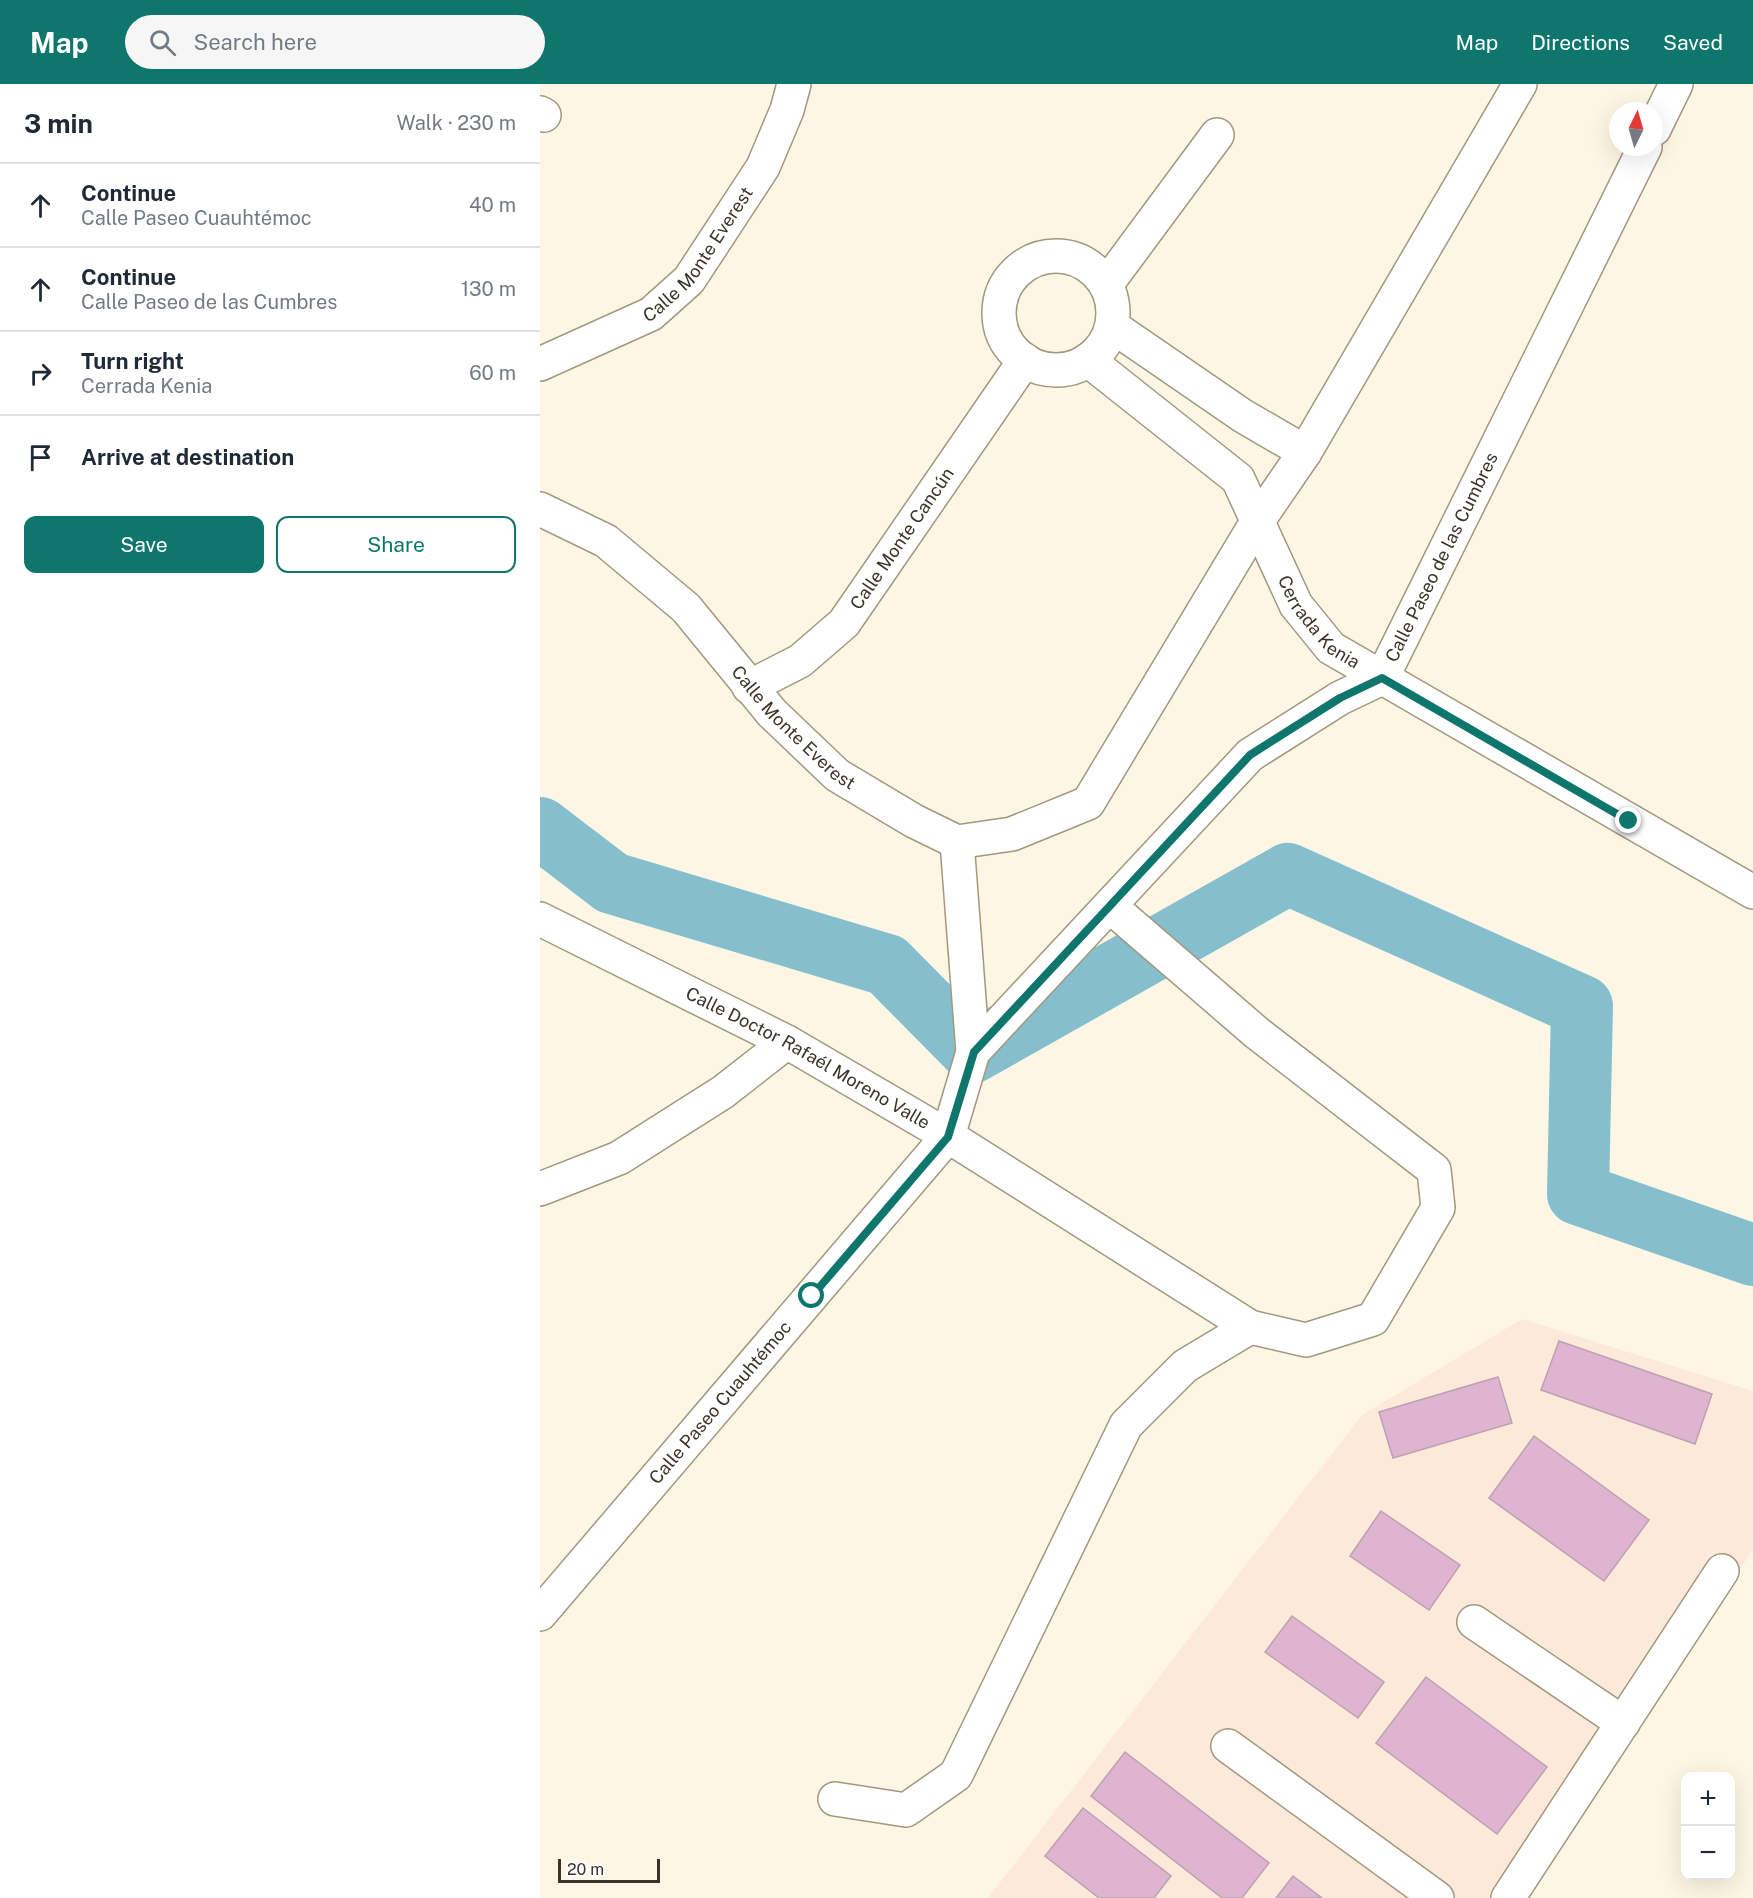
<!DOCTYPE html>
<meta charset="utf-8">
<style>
body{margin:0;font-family:"Public Sans",sans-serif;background:#f6f6f7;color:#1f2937}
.controls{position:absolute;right:18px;bottom:18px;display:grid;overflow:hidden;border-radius:12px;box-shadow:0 6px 24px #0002}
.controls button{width:54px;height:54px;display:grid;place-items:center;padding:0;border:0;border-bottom:2px solid #e0e1e3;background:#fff;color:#1f2937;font:30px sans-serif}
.compass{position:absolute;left:1069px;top:18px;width:54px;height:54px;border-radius:50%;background:#fff;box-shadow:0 6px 24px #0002;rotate:5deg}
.scale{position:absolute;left:18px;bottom:15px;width:102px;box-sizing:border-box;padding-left:6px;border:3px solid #393429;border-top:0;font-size:16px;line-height:21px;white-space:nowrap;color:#393429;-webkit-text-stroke:4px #fff;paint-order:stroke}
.stop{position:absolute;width:18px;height:18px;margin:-14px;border:4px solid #0f766e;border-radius:50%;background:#fff}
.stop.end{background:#0f766e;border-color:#fff;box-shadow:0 2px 6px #0008}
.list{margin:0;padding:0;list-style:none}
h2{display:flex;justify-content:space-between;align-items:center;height:78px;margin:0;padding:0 24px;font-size:26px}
h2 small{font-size:20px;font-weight:400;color:#747a83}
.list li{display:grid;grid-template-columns:39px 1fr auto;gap:18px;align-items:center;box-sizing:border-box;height:84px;padding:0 24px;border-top:2px solid #e0e1e3}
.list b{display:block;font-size:22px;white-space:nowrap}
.list p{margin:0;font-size:20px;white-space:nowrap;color:#747a83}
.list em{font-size:20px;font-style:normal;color:#747a83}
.actions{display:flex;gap:12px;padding:18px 24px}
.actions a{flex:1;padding:14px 0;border:2px solid #0f766e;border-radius:12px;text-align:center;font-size:21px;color:#0f766e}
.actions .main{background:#0f766e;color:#fff}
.icon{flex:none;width:33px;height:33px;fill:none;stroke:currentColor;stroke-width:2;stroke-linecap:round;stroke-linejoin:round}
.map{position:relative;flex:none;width:1213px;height:1814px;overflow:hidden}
header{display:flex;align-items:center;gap:36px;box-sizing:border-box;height:84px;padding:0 30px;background:#0f766e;color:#fff}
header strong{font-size:28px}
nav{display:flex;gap:33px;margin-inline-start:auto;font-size:21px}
.search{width:420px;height:54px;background:#f6f6f7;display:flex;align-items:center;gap:15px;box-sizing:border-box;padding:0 21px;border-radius:33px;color:#747a83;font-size:22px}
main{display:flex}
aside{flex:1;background:#fff}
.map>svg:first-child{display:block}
.education{fill:#fde9da}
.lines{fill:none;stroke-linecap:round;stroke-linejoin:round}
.river{stroke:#85bfcd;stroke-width:62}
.building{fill:#dfb4d0;stroke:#bca1b3;stroke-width:1.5}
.minor-casing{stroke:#a3987e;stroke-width:36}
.minor{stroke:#fff;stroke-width:33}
.route{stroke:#0f766e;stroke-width:8}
.labels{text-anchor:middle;stroke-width:6;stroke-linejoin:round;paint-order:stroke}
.street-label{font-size:18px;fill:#393429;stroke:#fff}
</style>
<header>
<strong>Map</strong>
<div class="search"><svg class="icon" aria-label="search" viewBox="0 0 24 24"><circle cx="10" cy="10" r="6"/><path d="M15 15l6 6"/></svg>Search here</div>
<nav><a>Map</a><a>Directions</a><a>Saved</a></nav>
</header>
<main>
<aside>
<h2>3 min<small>Walk · 230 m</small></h2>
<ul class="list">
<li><svg class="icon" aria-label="ahead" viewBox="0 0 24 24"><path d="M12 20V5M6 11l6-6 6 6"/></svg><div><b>Continue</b><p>Calle Paseo Cuauhtémoc</p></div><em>40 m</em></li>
<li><svg class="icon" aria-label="ahead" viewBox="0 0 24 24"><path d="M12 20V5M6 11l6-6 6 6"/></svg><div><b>Continue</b><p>Calle Paseo de las Cumbres</p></div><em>130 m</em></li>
<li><svg class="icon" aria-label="right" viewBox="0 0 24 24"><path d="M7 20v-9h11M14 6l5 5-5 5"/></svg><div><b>Turn right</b><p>Cerrada Kenia</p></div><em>60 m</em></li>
<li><svg class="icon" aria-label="arrive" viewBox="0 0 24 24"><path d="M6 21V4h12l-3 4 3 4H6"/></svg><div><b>Arrive at destination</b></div></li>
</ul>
<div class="actions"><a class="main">Save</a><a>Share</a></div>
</aside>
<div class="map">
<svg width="1213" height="1814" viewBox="0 0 1213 1814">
<rect width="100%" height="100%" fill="#fef6e5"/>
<path class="education" d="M982 1235 1213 1307V1465L988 1814H448L822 1331Z"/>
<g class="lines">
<path class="river" d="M0 744 72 799 347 881 433 968 748 790 1042 922 1038 1110 1213 1171"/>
</g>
<g class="building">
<path d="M1019 1257 1172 1310 1155 1360 1001 1306Z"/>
<path d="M958 1293 972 1339 853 1374 839 1328Z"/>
<path d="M994 1352 1109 1436 1064 1497 949 1414Z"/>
<path d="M841 1427 920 1481 889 1526 810 1472Z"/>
<path d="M752 1532 844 1598 818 1634 725 1568Z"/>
<path d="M886 1593 1007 1683 957 1750 836 1659Z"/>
<path d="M585 1668 729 1779 702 1814H682L551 1712Z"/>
<path d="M543 1724 631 1792 614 1814H559L505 1772Z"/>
<path d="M753 1792 782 1814H736Z"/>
</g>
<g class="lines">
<g class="minor-casing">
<g id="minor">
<path d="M0 29 4 31"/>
<path d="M1114 45 1136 0"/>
<circle cx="516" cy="229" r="57"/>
<path d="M566 201 677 51"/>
<path d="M572 242 703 332 765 368"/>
<path id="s1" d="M548 276 698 395 756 521 791 564 1213 808"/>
<path id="s2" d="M0 280 111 230 149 196 223 83 247 26 254 0"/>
<path id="s3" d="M0 425 66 457 146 524 232 629 297 691 374 737 417 758 472 750 548 719 717 438 765 368 980 0"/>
<path id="s4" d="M209 603 260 577 304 539 485 276"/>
<path d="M417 758 433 968"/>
<path id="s5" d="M0 835 247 958 408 1052 710 1243 766 1256 833 1235 898 1124 894 1086 717 949 571 823"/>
<path d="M0 1105 79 1074 183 1008 247 958"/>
<path id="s6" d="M0 1530 408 1052 433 968 710 671 800 614 842 594 1105 63"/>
<path d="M934 1538 1083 1639"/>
<path d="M688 1662 897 1814"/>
<path d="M295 1715 366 1726 416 1691 586 1341 645 1282 710 1243"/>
<path d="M968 1814 1182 1487"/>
</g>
</g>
<use href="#minor" class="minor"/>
</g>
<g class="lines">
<path class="route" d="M272 1212 408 1053 434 968 710 671 800 614 842 594 1089 737"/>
</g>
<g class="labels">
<g class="street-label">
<text dy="6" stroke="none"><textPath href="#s2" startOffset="198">Calle Monte Everest</textPath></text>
<text dy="6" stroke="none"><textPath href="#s4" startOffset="218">Calle Monte Cancún</textPath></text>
<text dy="6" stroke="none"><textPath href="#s6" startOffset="1410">Calle Paseo de las Cumbres</textPath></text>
<text dy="6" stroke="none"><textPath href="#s1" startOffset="358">Cerrada Kenia</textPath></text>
<text dy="6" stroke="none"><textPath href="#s3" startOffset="339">Calle Monte Everest</textPath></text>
<text dy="6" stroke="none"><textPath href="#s5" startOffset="302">Calle Doctor Rafaél Moreno Valle</textPath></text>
<text dy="6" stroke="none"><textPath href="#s6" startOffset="278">Calle Paseo Cuauhtémoc</textPath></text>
</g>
</g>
</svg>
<div class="controls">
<button>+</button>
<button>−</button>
</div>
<svg class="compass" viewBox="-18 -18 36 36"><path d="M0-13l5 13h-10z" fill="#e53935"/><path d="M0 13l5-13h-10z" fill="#747a83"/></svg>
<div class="scale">20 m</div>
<div class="stop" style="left:272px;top:1212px"></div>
<div class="stop end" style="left:1089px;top:737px"></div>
</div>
</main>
